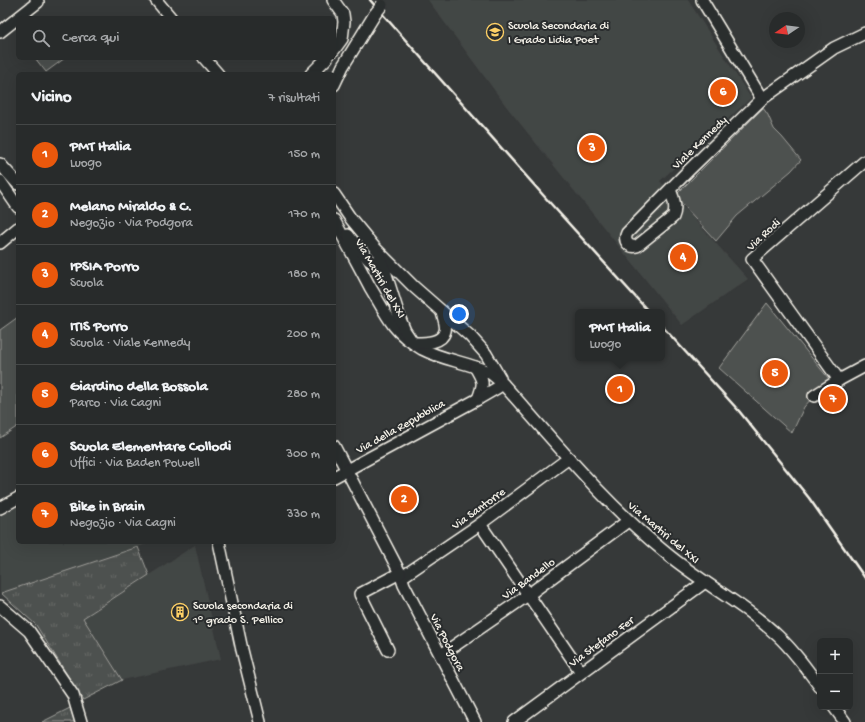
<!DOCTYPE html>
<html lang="it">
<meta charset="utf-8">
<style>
body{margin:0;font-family:"Gochi Hand",sans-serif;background:#303333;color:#f1f3f6}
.controls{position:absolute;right:12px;bottom:12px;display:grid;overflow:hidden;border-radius:6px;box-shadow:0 4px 16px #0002}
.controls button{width:36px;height:36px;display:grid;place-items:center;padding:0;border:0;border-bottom:1px solid #444747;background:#282b2b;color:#f1f3f6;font:20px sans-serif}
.compass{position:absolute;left:769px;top:12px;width:36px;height:36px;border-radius:50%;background:#282b2b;box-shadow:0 4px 16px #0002;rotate:257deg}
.you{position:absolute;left:459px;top:314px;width:14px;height:14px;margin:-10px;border:3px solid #fff;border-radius:50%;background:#1a73e8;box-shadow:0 0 0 6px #1a73e833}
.badge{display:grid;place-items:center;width:26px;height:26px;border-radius:50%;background:#ea580c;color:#fff;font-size:13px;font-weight:700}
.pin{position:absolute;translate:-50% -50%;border:2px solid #fff;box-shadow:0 1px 4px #0006}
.popup{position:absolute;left:575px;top:309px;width:90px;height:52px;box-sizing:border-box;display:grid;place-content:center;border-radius:6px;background:#282b2b;filter:drop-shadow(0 1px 3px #0005);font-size:13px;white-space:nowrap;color:#a5a7a9}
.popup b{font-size:15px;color:#f1f3f6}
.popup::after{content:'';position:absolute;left:50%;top:100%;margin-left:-8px;border:8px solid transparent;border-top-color:#282b2b}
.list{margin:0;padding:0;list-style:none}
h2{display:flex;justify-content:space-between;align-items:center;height:52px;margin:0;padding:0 16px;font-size:17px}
h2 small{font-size:13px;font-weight:400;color:#a5a7a9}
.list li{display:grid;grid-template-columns:26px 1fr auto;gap:12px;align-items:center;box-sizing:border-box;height:60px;padding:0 16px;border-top:1px solid #444747}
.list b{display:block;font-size:15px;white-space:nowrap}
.list p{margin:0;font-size:13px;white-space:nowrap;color:#a5a7a9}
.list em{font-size:13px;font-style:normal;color:#a5a7a9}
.icon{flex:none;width:22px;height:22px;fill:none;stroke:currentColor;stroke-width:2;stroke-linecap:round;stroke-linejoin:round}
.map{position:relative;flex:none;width:865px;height:722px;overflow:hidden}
.search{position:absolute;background:#282b2b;box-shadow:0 4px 16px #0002;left:16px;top:16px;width:320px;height:44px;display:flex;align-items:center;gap:10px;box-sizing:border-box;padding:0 14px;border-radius:6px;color:#a5a7a9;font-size:15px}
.panel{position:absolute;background:#282b2b;box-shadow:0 4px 16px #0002;left:16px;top:72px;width:320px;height:472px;border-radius:6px}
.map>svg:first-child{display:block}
.built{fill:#434645}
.grass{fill:url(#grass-tufts);stroke:#a1a19c}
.park{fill:#4e514f;stroke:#a1a19c}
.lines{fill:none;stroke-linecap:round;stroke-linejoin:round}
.minor-casing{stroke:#f4f1e8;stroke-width:14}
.minor{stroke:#2a2d2e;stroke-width:11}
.rail{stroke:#f4f1e8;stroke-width:2.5}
.minor-bridge-casing{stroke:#f4f1e8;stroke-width:14;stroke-linecap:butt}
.minor-bridge{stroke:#2a2d2e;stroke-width:11}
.labels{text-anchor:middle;stroke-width:4;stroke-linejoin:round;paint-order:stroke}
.poi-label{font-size:12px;fill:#f4f1e8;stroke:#2a2d2e;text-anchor:start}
.street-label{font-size:12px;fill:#f4f1e8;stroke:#2a2d2e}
</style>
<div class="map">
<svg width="865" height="722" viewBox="0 0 865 722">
<defs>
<pattern id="grass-tufts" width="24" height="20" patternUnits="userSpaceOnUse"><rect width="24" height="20" fill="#4e514f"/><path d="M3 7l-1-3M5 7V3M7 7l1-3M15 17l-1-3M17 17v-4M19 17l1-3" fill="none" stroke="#686a68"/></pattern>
</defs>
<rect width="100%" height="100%" fill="#363939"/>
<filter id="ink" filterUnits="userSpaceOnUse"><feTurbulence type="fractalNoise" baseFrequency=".025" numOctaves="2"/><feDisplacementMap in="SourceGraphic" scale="8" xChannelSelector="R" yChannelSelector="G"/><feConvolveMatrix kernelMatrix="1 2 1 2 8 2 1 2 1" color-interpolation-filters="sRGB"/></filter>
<g filter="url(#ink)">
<g class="built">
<path d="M428 0H688L751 98 660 181 748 279 682 325 506 106Z"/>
<path d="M18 505V542H153L1 593 0 592V514Z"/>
<path d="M195 545 221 659 122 680 83 618Z"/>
</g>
<g class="grass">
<path d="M138 547 149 575 83 618 122 680 83 700 36 625 1 593Z"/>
<path d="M70 708 75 722H42Z"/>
</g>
<g class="park">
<path d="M35 58H65L46 72Z"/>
<path d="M763 108 768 115 774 129 782 137 801 160 791 171 737 216 716 241 675 196Z"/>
<path d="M767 303 829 379 804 407 792 433 719 368Z"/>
<path d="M18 317V426L0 438V330Z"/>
</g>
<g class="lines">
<g class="minor-casing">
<g id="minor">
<path d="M156 0 171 18"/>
<path d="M333 0 343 14 344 22 342 39 334 50"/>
<path d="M702 0 762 99"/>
<path d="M0 32 38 2 36 0"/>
<path d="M204 58 218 74"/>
<path d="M311 74 327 58"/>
<path d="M334 85 343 66 375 14"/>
<path d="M0 164 18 184"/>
<path d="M0 181 18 207"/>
<path d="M670 190C674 199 677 208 673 217L637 246C629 248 623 241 627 233L689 170 762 99 834 48 865 33"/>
<path d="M334 194 351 219 375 248 414 287 470 336 486 354 500 378"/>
<path d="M334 220C346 242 358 264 370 287 378 300 385 314 394 326 401 335 412 343 422 349 443 360 467 362 488 372 494 375 498 380 503 384 555 442 605 504 666 553 702 583 744 604 778 636 794 651 807 669 820 687"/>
<path d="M348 235 356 245 369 260 384 270"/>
<path d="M0 243 18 228"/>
<path d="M379 256 385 271 400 319 405 331 413 343C423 343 442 344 445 331 447 325 443 318 442 312"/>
<path d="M475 367C484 382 484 383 478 399"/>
<path d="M839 380 752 259 865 161"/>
<path d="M814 396 839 380 865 366"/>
<path d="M334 446 400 573 404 585 475 722"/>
<path d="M334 477 478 399 497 388 503 384"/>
<path d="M0 508 18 498"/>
<path d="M480 524 581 672"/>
<path d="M219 542 242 650 260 722"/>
<path d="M402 577 480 524 569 458"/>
<path d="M0 606 29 631 73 695 81 722"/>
<path d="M388 650 360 594 400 573"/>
<path d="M441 655 528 595 628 521"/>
<path d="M834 707 845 722"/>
<path d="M514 722 705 582"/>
</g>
</g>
<use href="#minor" class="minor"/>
<g class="rail">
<path d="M370 0 551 204 649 312"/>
<path d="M662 326 739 411 809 498 865 578"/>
</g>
<g class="minor-bridge-casing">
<path id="minor-bridge" d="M375 14 382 5"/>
</g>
<use href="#minor-bridge" class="minor-bridge"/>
</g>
</g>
<defs>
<g id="school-ring" transform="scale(0.9)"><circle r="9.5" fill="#2a2d2e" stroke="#ffd166" stroke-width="1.5"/><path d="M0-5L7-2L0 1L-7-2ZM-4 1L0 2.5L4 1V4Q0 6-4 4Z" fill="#ffd166"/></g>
<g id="building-ring" transform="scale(0.9)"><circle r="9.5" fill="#2a2d2e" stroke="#ffd166" stroke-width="1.5"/><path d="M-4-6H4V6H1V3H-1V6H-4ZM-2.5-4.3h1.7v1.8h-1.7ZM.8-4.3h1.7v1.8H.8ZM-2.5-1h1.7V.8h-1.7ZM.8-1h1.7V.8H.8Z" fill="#ffd166"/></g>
</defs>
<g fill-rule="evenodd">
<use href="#school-ring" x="495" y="32"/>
<use href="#building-ring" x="180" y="612"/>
</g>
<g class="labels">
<g class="poi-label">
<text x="508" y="29">Scuola Secondaria di<tspan x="508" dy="14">I Grado Lidia Poet</tspan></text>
<text x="193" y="609">Scuola secondaria di<tspan x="193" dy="14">1° grado S. Pellico</tspan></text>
</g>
<g class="street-label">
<text transform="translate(699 142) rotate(-44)" y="4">Viale Kennedy</text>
<text transform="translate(763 234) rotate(-43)" y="4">Via Rodi</text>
<text transform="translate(381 278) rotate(60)" y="4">Via Martiri del XXI</text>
<text transform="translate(400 426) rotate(-29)" y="4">Via della Repubblica</text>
<text transform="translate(478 508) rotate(-36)" y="4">Via Santorre</text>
<text transform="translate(664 532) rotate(40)" y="4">Via Martiri del XXI</text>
<text transform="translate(528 578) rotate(-36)" y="4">Via Bandello</text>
<text transform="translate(601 641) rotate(-36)" y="4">Via Stefano Fer</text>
<text transform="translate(448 642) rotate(63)" y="4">Via Podgora</text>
</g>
</g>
</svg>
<div class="controls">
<button>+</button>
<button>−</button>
</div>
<svg class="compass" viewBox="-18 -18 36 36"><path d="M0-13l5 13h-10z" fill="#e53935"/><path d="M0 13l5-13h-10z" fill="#a5a7a9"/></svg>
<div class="you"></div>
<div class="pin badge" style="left:620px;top:389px">1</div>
<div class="popup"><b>PMT Italia</b>Luogo</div>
<div class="pin badge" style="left:404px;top:499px">2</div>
<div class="pin badge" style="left:592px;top:148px">3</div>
<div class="pin badge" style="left:683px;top:257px">4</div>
<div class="pin badge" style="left:775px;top:373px">5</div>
<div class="pin badge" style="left:723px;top:92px">6</div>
<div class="pin badge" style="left:833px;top:399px">7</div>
<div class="search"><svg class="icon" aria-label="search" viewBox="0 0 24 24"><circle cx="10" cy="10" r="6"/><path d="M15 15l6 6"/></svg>Cerca qui</div>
<section class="panel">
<h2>Vicino<small>7 risultati</small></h2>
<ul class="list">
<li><span class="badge">1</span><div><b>PMT Italia</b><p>Luogo</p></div><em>150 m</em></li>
<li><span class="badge">2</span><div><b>Melano Miraldo &amp; C.</b><p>Negozio · Via Podgora</p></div><em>170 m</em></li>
<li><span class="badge">3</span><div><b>IPSIA Porro</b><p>Scuola</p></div><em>180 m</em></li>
<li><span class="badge">4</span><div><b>ITIS Porro</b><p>Scuola · Viale Kennedy</p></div><em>200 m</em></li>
<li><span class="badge">5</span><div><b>Giardino della Bossola</b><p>Parco · Via Cagni</p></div><em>280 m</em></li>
<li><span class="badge">6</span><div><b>Scuola Elementare Collodi</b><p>Uffici · Via Baden Powell</p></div><em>300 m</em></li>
<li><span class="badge">7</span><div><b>Bike in Brain</b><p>Negozio · Via Cagni</p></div><em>330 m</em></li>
</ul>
</section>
</div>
